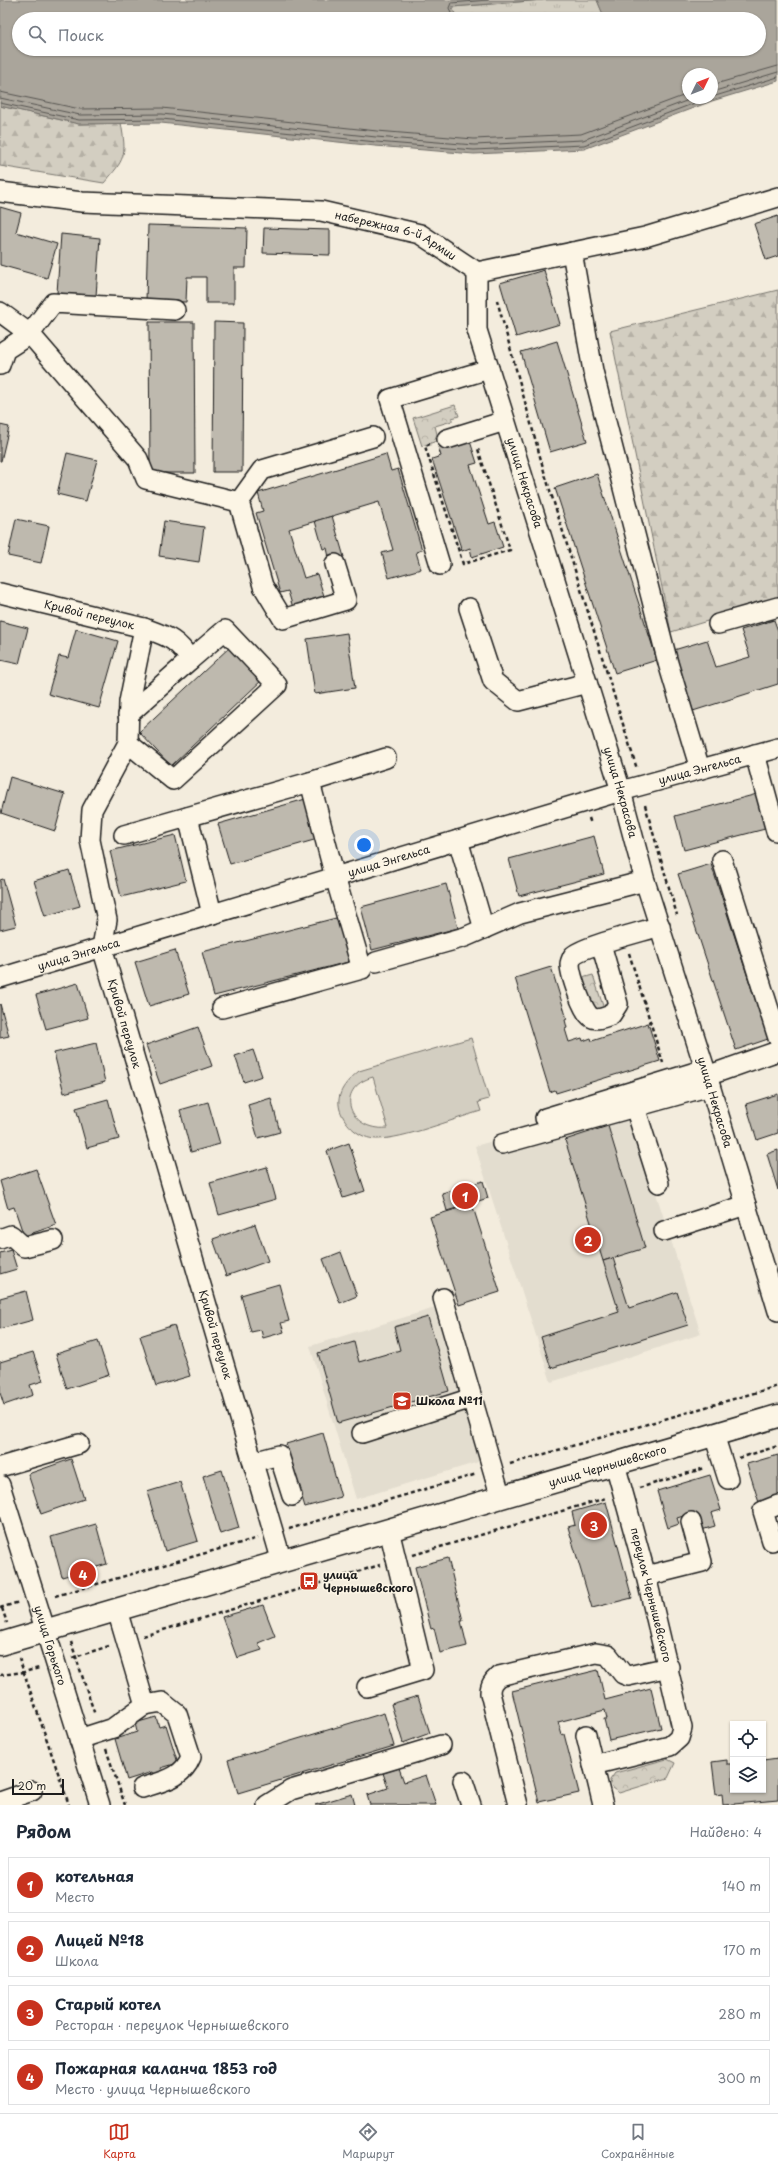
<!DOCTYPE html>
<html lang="ru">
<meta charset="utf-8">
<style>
body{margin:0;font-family:"Playpen Sans",sans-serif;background:#f2f2f3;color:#1f2937}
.controls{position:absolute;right:12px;bottom:12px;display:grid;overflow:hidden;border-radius:0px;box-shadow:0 1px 3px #0004}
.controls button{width:36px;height:36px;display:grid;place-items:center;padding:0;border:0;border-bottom:1px solid #e0e1e3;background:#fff;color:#1f2937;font:20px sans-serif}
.compass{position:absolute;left:682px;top:68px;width:36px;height:36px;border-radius:50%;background:#fff;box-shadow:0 1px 3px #0004;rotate:47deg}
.scale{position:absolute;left:12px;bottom:10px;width:52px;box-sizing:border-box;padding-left:4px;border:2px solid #1c1c1c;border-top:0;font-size:11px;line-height:14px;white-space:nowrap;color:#1c1c1c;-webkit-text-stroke:3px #fcf5e5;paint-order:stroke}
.you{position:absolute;left:364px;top:845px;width:14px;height:14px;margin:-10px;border:3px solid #fff;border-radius:50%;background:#1a73e8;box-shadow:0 0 0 6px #1a73e833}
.badge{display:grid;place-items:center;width:26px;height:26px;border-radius:50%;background:#c8321e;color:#fff;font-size:13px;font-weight:700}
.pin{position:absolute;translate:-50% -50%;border:2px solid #fff;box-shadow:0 1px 4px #0006}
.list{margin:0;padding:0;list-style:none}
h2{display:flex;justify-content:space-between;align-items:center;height:52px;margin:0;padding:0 16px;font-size:17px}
h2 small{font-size:13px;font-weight:400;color:#747a83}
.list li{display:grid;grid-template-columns:26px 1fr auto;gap:12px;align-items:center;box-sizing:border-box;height:56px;margin:0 8px 8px;padding:0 8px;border:1px solid #e0e1e3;border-radius:0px}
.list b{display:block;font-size:15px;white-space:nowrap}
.list p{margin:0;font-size:13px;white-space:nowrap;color:#747a83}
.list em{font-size:13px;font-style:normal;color:#747a83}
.icon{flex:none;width:22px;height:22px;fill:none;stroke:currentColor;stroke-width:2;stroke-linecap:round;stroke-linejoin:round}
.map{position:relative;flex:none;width:778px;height:1805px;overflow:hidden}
.search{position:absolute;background:#fff;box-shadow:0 1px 3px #0004;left:12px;right:12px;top:12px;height:44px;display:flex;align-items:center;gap:10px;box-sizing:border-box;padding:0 14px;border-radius:22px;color:#747a83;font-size:15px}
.sheet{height:308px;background:#fff}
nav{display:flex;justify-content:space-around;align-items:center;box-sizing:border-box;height:56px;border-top:1px solid #e0e1e3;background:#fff;font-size:11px;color:#747a83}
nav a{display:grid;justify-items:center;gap:2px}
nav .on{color:#c8321e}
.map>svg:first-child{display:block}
.built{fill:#e3ddcf}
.grass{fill:url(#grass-tufts);stroke:#78756e}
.forest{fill:url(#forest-firs);stroke:#78756e}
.park{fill:url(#park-crowns);stroke:#78756e}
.pitch{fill:#d3cec1;stroke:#78756e;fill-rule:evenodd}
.water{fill:#aaa59b;stroke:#716e68;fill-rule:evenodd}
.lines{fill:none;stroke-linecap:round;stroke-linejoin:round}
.shore{stroke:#55534f;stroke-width:1}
.building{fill:#beb9ae;stroke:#1c1c1c}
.minor-casing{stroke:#1c1c1c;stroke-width:22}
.major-casing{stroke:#1c1c1c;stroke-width:25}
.path{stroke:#1c1c1c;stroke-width:2.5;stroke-dasharray:4 3;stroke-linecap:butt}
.minor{stroke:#fcf5e5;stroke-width:19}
.major{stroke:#fcf5e5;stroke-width:22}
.labels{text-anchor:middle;stroke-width:3;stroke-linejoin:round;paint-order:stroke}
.street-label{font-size:11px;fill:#1c1c1c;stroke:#fcf5e5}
.poi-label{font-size:11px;font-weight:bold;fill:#1c1c1c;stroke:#fcf5e5;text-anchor:start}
</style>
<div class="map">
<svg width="778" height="1805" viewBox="0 0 778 1805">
<defs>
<pattern id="grass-tufts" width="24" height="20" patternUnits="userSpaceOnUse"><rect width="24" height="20" fill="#d3cec1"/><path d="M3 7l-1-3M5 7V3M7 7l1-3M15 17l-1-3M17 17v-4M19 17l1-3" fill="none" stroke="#b5b0a5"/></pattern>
<pattern id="forest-firs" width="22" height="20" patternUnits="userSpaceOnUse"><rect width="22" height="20" fill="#d3cec1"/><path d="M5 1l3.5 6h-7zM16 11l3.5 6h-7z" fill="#b5b0a5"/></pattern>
<pattern id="park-crowns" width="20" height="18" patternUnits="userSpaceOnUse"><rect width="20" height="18" fill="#d3cec1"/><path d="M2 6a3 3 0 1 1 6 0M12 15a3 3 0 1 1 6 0" fill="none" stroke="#b5b0a5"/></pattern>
</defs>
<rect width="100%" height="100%" fill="#f3ecdd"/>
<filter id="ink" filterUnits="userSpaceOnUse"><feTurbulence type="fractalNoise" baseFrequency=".025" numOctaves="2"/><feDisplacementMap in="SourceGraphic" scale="8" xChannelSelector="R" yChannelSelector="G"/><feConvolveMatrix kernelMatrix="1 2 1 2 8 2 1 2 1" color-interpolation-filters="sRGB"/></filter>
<g filter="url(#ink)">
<g class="built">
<path d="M627 1103 701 1334 551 1382 475 1146Z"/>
<path d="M448 1304 495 1457 356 1499 310 1346Z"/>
</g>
<path class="grass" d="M543 0H597L605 19H457L452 7Z"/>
<g class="forest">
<path d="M0 106 79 124 121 123C127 156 125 159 104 183L0 166Z"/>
<path d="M778 290V610L764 604 671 632 610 331Z"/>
</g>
<g class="park">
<path d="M455 405 459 416 452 418V421L435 426 437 434 434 442 422 446 413 418Z"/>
<path d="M593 975 605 1012H595L582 978Z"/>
<path d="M667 1759 675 1763 668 1778 619 1793 612 1788 610 1780 615 1773Z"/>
</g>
<path class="pitch" d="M471 1038 489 1099 478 1102 481 1111C453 1119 404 1139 377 1139 360 1139 345 1125 340 1110 335 1093 347 1081 359 1071ZM373 1077 388 1128H387C349 1132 333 1088 373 1077Z"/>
<path class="water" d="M0 0H543L452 7 457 19H19V49H759V19H605L597 0H778V81L712 101 584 149 474 154 375 146 161 123 79 124 0 106ZM688 74H712V98H688Z"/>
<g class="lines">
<g class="shore">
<path d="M453 19 449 8 451 3 488 0"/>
<path d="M712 85 778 66"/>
<path d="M0 92 80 109 162 108 377 131 474 139 581 134 688 94"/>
<path d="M712 92 778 72"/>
<path d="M712 97 778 77"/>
<path d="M0 98 80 115 162 114 376 137 474 145 583 140 694 98"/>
<path d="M0 103 79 120 162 119 376 142 474 150 584 145 708 98"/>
</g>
</g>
<g class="building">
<path d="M0 207 21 213 16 232 57 244 47 278 0 265Z"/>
<path d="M778 216V256L766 260 754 224Z"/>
<path d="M148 225 247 228 246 268H234V303H206V277H187L186 302 146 301Z"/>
<path d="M264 228 330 230V255L263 253Z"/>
<path d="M61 234 100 238 96 296 57 293Z"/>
<path d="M544 270 560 324 516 337 500 283Z"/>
<path d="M149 322H194L195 473H150Z"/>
<path d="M214 322 243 323 242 472H213Z"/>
<path d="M557 341 587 441 550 452 521 352Z"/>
<path d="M0 425 9 427 1 461H0Z"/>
<path d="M469 438 477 463 470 465 489 524 495 522 503 547 472 557 470 548 462 551 432 459 441 456 438 447Z"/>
<path d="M67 453 97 460 86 501 57 494Z"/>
<path d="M386 454 391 471 398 469 422 550 416 552 421 569 389 578 382 553 393 550 379 502 289 529 304 578 317 574 325 599 293 608 288 591 280 593 256 513 263 511 258 493Z"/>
<path d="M597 474 657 660 615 673 555 488Z"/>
<path d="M332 516 344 557 330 562 327 548 323 549 315 521Z"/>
<path d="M16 519 49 526 41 563 8 556Z"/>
<path d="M164 521 204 527 199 562 159 556Z"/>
<path d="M774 620 778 631V684L693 711 674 650 707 640 716 667 750 657 741 630Z"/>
<path d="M0 621 28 628 19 664 0 660Z"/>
<path d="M76 629 118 641 99 708 48 694 59 656 68 658Z"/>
<path d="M347 633 355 688 315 694 307 639Z"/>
<path d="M232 645 263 679 171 766 139 732Z"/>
<path d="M10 777 65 794 55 831 1 813Z"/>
<path d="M757 794 765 829 684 850 675 816Z"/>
<path d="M309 798 321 838 230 864 218 824Z"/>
<path d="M175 835 186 881 121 897 110 851Z"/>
<path d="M594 836 604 874 519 896 509 859Z"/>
<path d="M711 864 768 1039 736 1050 678 874Z"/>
<path d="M69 870 80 906 45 916 34 881Z"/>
<path d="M3 879 16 926 0 930V880Z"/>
<path d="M446 884 458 928 372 950 361 907Z"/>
<path d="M340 917 352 961 214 996 202 952Z"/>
<path d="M175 950 189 994 149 1006 135 962Z"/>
<path d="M551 967 567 1019 565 1020 567 1028 565 1029 569 1042 582 1038 583 1041 591 1038 592 1041 648 1023 660 1061 556 1093 555 1090 550 1092 515 978Z"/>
<path d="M78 983 88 1018 46 1029 36 995Z"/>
<path d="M0 1004 9 1036 0 1038Z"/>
<path d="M198 1027 212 1066 160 1084 146 1045Z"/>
<path d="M96 1043 105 1082 64 1093 54 1053Z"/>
<path d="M253 1050 262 1076 244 1082 235 1056Z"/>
<path d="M778 1094V1133L757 1140 746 1104Z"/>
<path d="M271 1098 280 1132 258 1138 248 1105Z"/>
<path d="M108 1099 119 1139 87 1148 76 1108Z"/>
<path d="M208 1102 220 1144 191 1152 180 1110Z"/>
<path d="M608 1126 645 1248 603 1261 565 1140Z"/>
<path d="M349 1143 365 1191 343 1198 327 1151Z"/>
<path d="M778 1150V1190L767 1154Z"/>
<path d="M267 1167 276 1199 219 1215 210 1183Z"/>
<path d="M36 1169 56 1225 24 1236 14 1207 8 1209 0 1181Z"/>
<path d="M483 1181 488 1198 447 1211 442 1193Z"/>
<path d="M472 1204 500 1292 459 1305 430 1217Z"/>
<path d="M255 1224 268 1261 226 1276 213 1239Z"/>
<path d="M11 1250 17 1269 0 1274V1253Z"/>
<path d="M341 1252 357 1296 340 1303 323 1259Z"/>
<path d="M613 1258 629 1308 677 1292 688 1325 551 1368 541 1337 619 1312 603 1261Z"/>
<path d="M279 1284 289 1321 281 1323 284 1332 263 1338 261 1330 251 1332 241 1295Z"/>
<path d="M26 1291 33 1320 0 1329V1298Z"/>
<path d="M428 1317 449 1391 338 1423 318 1353 354 1342 359 1362 400 1350 394 1327Z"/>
<path d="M174 1325 190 1376 156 1386 140 1336Z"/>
<path d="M98 1341 109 1375 67 1389 56 1354Z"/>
<path d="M33 1352 43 1381 30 1385 33 1395 4 1405 0 1393V1362Z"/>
<path d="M323 1433 341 1497 305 1507 286 1444Z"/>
<path d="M778 1455V1500L760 1506 747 1464Z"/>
<path d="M71 1459 84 1499 41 1514 28 1474Z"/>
<path d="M222 1470 239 1528 220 1534 203 1476Z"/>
<path d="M710 1475 721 1510 711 1513 715 1526 698 1531 693 1513 677 1518 679 1524 668 1528 657 1491Z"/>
<path d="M180 1482 198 1541 165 1551 147 1492Z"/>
<path d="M606 1502 632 1598 592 1608 568 1527 575 1525 572 1512Z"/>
<path d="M96 1524 107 1564 62 1577 51 1537Z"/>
<path d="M448 1558 463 1621H461L467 1646 440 1653 434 1628 431 1629 415 1567Z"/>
<path d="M263 1605 275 1636 258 1643 262 1650 237 1658 222 1617Z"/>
<path d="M598 1670 605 1700 651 1688 661 1728 609 1740 604 1719H607L605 1710 558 1722 562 1735 564 1734 579 1793 539 1802 512 1691Z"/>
<path d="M418 1696 430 1733 403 1743 391 1704Z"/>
<path d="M384 1713 394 1746 238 1793 228 1760Z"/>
<path d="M156 1717 159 1727 166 1725 178 1763 161 1768 163 1773 154 1776 152 1772 127 1780 115 1739 137 1732 135 1723Z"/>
<path d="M778 1758V1800L723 1805 722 1794 716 1795 712 1762 727 1760V1764H733V1790H763V1760Z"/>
<path d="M399 1768 404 1782 426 1775 436 1805H370L367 1795 388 1788 383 1773Z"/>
<path d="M352 1794 355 1805H315Z"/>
</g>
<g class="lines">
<g class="minor-casing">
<g id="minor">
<path id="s1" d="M0 192 82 202 321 211 420 234 477 272 645 237 778 197"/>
<path d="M572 252 593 371 668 663 700 769"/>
<path id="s2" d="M477 272V330L621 791 645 881 705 1069 778 1311"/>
<path d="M175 310 53 303 30 334 138 459 146 479 239 502 262 470 373 437"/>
<path d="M0 312 30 334 5 350 0 365"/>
<path d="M447 439 505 421"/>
<path d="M239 502 263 586 283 619 346 600 335 564"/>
<path d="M440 565 390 399 489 369"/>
<path id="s3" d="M0 593 144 628 129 702 128 743 92 810 90 840 107 920 102 947 282 1562"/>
<path d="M469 608 493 681 518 701 587 683"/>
<path d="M718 624 778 607"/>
<path d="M128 715 190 660C178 639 166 636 144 628"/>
<path d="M128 743 173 780 277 685 225 630 190 660"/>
<path d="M755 754 776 831 778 830"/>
<path d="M188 817 212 914"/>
<path d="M124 835 310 782"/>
<path d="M458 840 484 929"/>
<path d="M722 860 778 1038"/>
<path d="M601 944 618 1004 611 1015C605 1017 597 1021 591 1017 583 1013 570 974 570 964 570 962 572 958 573 956 580 947 645 931 660 926"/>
<path d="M376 962 465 937 520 913 645 881"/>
<path id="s4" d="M0 978 621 791 778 748"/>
<path d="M222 1008 362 969 335 877 310 782 386 758"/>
<path d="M707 1076 778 1051"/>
<path d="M545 1118 705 1069"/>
<path d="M502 1144 635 1107"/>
<path d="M659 1183 635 1107 710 1086"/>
<path d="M664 1231 746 1205"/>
<path d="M0 1239 11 1235 24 1247 53 1240"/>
<path d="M443 1298 501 1498"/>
<path d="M362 1433 472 1398"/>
<path d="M714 1435 728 1479"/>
<path d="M253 1462 279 1455 292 1496"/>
<path d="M0 1467 79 1444"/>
<path id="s5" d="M0 1485 100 1805"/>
<path d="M772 1541 763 1511 778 1505"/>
<path d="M646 1576 702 1562 691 1522"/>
<path d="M117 1610 145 1705 162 1702 177 1714 191 1757C182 1779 163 1781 142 1788"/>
<path d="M367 1687 423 1670 389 1530"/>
<path d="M586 1735 603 1805"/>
<path d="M79 1739 113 1728 145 1705"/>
<path d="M593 1765 670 1746 679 1738 682 1728 646 1576 615 1464"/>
<path d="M463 1781 471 1805"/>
<path d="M0 1802 32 1791"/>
<path d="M267 1805 291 1790 441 1745"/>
<path d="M518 1805 490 1693C490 1685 493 1681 499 1676L596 1653 608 1655 623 1674 628 1676 669 1667"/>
</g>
</g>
<g class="major-casing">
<g id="major">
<path id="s6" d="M0 1644 778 1416"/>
</g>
</g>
<g class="path">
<path d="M497 300 544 471 637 769"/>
<path d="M430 444 425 446 463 564 510 550 478 449"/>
<path d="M645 805 677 915"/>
<path d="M589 818 591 824"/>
<path d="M629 953 663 1063"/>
<path d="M739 1458 778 1446"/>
<path d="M510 1464 778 1386"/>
<path d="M639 1488 705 1468"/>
<path d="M289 1529 477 1474"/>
<path d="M413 1555 606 1498"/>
<path d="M55 1596 258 1538"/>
<path d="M0 1608 19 1602"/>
<path d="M2 1608 7 1623"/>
<path d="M143 1636 380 1565"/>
<path d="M71 1642 95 1715"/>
<path d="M19 1658 69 1805"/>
<path d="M72 1658 109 1646"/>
<path d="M0 1675 24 1672 39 1668"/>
<path d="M106 1749 125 1805"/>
</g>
<use href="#minor" class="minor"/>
<use href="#major" class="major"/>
</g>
</g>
<defs>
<g id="school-square" transform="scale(1)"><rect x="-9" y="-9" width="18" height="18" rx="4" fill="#c8321e" stroke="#fcf5e5"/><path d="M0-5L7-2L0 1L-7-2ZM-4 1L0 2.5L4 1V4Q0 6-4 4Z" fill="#fff"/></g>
<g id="bus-square" transform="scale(1)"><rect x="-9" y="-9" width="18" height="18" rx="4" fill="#c8321e" stroke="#fcf5e5"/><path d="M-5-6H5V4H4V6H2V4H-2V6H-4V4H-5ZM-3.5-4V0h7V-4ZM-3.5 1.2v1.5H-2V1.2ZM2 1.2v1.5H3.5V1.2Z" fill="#fff"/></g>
</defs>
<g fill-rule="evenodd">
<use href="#school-square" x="402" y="1401"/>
<use href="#bus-square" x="309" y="1581"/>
</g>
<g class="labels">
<g class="street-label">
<text dy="4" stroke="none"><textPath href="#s1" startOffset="401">набережная 6-й Армии</textPath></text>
<text dy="4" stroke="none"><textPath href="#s2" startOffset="218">улица Некрасова</textPath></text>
<text dy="4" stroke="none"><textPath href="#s3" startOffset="92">Кривой переулок</textPath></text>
<text dy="4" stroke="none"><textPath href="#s4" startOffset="730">улица Энгельса</textPath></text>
<text dy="4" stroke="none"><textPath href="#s2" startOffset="542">улица Некрасова</textPath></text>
<text dy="4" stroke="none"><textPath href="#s4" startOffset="406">улица Энгельса</textPath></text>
<text dy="4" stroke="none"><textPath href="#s4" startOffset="82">улица Энгельса</textPath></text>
<text dy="4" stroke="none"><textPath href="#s3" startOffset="560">Кривой переулок</textPath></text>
<text dy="4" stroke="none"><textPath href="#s2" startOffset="866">улица Некрасова</textPath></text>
<text dy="4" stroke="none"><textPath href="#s3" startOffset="884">Кривой переулок</textPath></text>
<text dy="4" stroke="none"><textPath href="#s6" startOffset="633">улица Чернышевского</textPath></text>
<text transform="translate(651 1595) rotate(76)" y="4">переулок Чернышевского</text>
<text dy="4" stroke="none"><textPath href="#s5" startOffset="168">улица Горького</textPath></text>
</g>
<g class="poi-label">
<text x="416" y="1405">Школа №11</text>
<text x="323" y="1579">улица<tspan x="323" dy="13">Чернышевского</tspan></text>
</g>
</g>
</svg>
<div class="controls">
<button><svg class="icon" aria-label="locate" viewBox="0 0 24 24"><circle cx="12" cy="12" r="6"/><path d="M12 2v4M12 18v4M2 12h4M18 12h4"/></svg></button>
<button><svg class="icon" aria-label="layers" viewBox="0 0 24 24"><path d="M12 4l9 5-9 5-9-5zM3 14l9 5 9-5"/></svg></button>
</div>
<svg class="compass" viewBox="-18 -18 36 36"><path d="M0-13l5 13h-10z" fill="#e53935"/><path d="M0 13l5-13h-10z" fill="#747a83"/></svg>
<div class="scale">20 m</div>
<div class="you"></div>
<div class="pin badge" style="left:465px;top:1196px">1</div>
<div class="pin badge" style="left:588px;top:1240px">2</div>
<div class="pin badge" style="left:594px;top:1525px">3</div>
<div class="pin badge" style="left:83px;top:1574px">4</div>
<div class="search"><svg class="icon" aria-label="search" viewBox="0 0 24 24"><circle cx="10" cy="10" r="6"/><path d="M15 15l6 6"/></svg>Поиск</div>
</div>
<section class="sheet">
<h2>Рядом<small>Найдено: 4</small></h2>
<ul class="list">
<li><span class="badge">1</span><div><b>котельная</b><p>Место</p></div><em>140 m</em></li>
<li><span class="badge">2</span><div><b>Лицей №18</b><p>Школа</p></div><em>170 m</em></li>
<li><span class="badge">3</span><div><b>Старый котел</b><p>Ресторан · переулок Чернышевского</p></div><em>280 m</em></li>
<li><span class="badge">4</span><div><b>Пожарная каланча 1853 год</b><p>Место · улица Чернышевского</p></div><em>300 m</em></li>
</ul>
</section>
<nav>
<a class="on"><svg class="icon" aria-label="map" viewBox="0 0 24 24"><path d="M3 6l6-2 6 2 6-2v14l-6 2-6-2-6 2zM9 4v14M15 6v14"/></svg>Карта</a>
<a><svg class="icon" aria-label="directions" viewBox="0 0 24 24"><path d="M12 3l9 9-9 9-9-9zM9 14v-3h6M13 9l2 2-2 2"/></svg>Маршрут</a>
<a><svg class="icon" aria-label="saved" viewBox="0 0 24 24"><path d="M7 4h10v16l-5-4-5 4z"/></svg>Сохранённые</a>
</nav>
